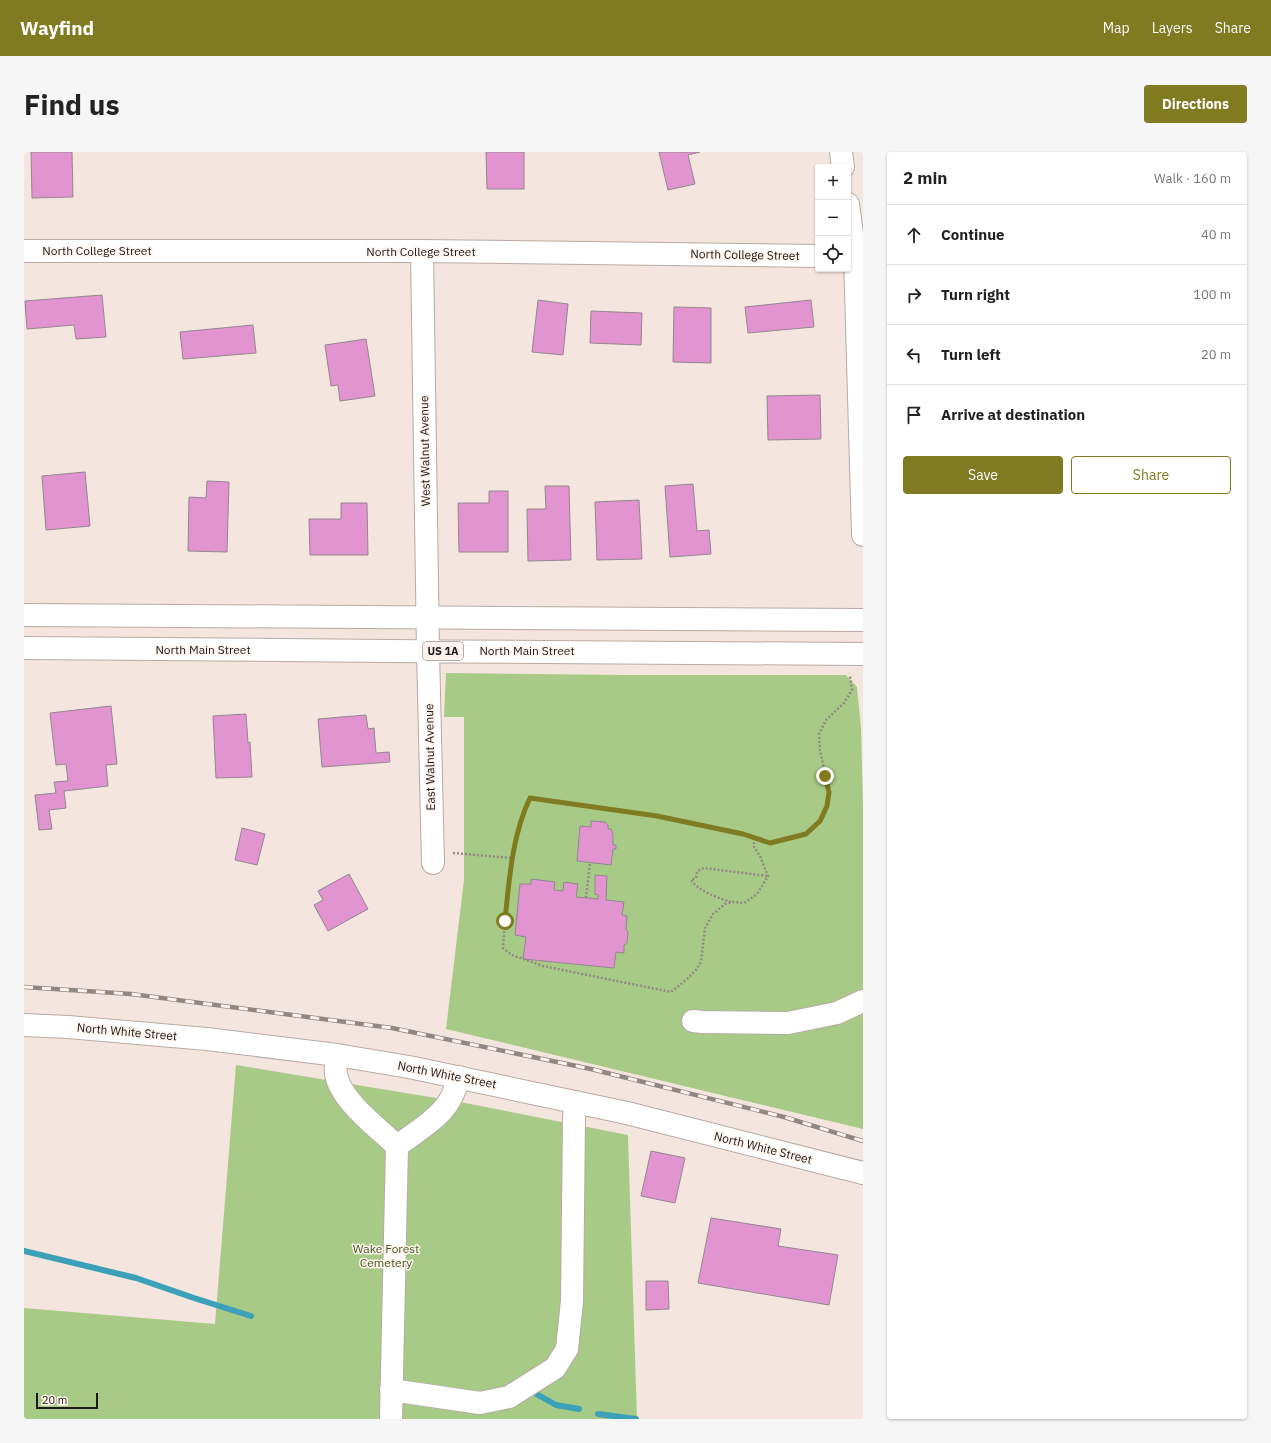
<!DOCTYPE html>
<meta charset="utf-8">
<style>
body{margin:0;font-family:"IBM Plex Sans",sans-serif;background:#f6f6f6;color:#222}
.controls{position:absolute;right:12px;top:12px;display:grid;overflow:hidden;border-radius:4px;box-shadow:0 1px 3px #0004}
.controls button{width:36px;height:36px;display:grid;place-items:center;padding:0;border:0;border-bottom:1px solid #e0e0e0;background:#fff;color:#222;font:20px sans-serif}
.scale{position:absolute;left:12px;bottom:10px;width:62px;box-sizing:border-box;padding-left:4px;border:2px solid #1e1917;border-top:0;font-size:11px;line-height:14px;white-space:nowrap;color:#1e1917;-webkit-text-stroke:3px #fff3ed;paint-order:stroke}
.stop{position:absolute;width:12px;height:12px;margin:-9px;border:3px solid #807a20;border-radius:50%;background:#fff}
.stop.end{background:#807a20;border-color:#fff;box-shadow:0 1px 4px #0008}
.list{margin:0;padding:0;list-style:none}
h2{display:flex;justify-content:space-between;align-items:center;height:52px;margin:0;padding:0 16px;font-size:17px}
h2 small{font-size:13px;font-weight:400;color:#767676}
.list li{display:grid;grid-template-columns:26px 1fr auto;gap:12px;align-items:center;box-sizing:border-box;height:60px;padding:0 16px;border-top:1px solid #e0e0e0}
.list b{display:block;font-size:15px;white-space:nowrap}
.list em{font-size:13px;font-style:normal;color:#767676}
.actions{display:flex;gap:8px;padding:12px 16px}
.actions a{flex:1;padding:9px 0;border:1px solid #807a20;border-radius:4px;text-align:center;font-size:14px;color:#807a20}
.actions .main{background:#807a20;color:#fff}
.icon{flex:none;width:22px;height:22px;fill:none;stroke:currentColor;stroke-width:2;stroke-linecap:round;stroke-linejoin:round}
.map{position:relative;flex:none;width:839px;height:1267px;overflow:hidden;border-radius:4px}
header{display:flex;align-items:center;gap:24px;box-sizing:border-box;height:56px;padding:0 20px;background:#807a20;color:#fff}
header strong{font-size:19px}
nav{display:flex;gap:22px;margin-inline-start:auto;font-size:14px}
.intro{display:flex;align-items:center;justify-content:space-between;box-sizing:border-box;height:96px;padding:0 24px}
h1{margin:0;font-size:28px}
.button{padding:10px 18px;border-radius:4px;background:#807a20;color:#fff;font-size:14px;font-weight:700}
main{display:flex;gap:24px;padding:0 24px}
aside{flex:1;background:#fff;border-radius:4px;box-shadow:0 1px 3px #0004}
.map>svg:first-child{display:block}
.green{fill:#a7cb86}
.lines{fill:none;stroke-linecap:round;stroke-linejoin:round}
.stream{stroke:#3ca1b8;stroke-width:6}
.building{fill:#e294d1;stroke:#91868e}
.minor-casing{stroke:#b8aaa3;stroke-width:24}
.major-casing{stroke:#b8aaa3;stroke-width:24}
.path{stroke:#938984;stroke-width:2.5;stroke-dasharray:2 2;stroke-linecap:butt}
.minor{stroke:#fff;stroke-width:22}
.major{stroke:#fff;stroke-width:22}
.rail-casing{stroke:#918682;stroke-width:4.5}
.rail{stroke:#fff3ed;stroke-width:3;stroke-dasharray:9;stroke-linecap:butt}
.route{stroke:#807a20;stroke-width:5}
.labels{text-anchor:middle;stroke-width:3;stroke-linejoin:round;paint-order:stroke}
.shield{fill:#fff3ed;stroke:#625a57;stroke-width:1}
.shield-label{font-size:11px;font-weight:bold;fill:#1e1917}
.street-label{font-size:12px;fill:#1e1917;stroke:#fff3ed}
.park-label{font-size:12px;fill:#3d591f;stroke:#fff3ed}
</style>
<header>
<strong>Wayfind</strong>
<nav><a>Map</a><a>Layers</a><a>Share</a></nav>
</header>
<div class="intro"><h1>Find us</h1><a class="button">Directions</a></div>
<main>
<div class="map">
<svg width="839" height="1267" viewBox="0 0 839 1267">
<rect width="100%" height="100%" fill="#f4e5de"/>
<g class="green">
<path d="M422 521 600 523H822L833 535 837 576 839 653V977L422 877 440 728V565H420Z"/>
<path d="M212 913 436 950 604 983 613 1267H0V1156L191 1172Z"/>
</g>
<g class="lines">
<g class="stream">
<path d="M0 1099 112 1126 170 1146 227 1164"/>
<path d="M509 1240 532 1253 555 1257"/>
<path d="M574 1262 612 1267"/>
</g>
</g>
<g class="building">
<path d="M7 0H48L49 45 8 46Z"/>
<path d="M462 0H500V37H463Z"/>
<path d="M635 0H676L664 3 671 32 644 38Z"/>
<path d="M78 143 82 185 52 187 50 173 3 177 1 149Z"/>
<path d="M514 148 544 152 539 203 508 200Z"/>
<path d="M787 148 790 175 724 181 721 155Z"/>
<path d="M650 155 687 156V211L649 210Z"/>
<path d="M567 159 618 161 617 193 566 191Z"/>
<path d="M229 173 232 201 159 207 156 180Z"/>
<path d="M342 187 351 244 316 249 314 233 307 234 301 193Z"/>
<path d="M796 243 797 287 744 288 743 244Z"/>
<path d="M61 320 66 374 22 378 18 324Z"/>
<path d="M183 329 205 330 203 400 164 399 165 345 182 346Z"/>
<path d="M669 332 673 379 685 378 687 402 646 405 641 334Z"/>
<path d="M521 334H545L547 408 504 409 503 357H522Z"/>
<path d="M465 339H484V400H435L434 351H465Z"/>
<path d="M615 348 618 407 573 408 571 350Z"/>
<path d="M317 351H343L344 403H286L285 367H317Z"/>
<path d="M87 554 93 612 82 613 84 634 40 639 42 656 25 658 28 677 15 678 11 643 32 641 30 630 44 629 42 612 32 613 26 561Z"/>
<path d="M222 562 224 591 226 590 228 625 192 626 189 564Z"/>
<path d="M342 563 344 577 350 576 352 601 365 600 366 610 298 615 294 567Z"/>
<path d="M567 669 581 670 584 673V677H587L589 682V693H592V697H589L587 713 553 709 556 674 567 675Z"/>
<path d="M218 676 241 682 233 713 211 708Z"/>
<path d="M325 722 344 757 304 779 290 753 299 748 294 739Z"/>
<path d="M571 723 583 724 582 748 600 750 598 763 603 764 602 778 604 779 603 791 600 793V801L592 800 590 816 499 807 502 785 491 783 496 732H507V727L531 730 530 738 539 739 540 730 554 732 552 745 574 747V743L571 742Z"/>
<path d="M627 999 661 1006 651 1051 617 1044Z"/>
<path d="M687 1066 757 1077 754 1094 814 1103 805 1153 674 1131Z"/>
<path d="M622 1129H644L645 1157 622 1158Z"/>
</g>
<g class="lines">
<g class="minor-casing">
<g id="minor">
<path d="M817 0 819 15"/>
<path d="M824 52 831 104 839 383"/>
<path d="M0 99H398L794 104"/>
<path d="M398 99 404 499 409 711"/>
<path d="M669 869 678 870 764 871 813 861 839 849"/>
<path d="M313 903C312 909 311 916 312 922 316 948 354 976 373 994 389 982 413 968 424 951 430 943 432 934 435 925"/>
<path d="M367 1238 456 1251 485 1245 531 1216 543 1197 548 1149 550 967 551 950"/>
<path d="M367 1267 373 994"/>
</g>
</g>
<g class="major-casing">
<g id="major">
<path d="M0 463 839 468"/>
<path d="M0 496C280 499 559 500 839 502"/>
<path d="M0 873 44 875 183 887 313 903 385 915 603 961 839 1021"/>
</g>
</g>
<g class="path">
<path d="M730 686V695L736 704 744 724 733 742 720 751 708 750 701 752 689 762 681 776 677 810 672 818 662 828 647 840 519 814 488 803 479 796C482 756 485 717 495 678 498 667 501 657 506 646L633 664 719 682 746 691 782 682 796 669 803 654 805 640 796 598 795 582 802 568 820 551 828 538 826 524"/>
<path d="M429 701 488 706"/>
<path d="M562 746 566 711"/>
<path d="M707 750C692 745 676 740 667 728L672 726 673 719 680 716 743 724"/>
</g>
<use href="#minor" class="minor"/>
<use href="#major" class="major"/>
<g class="rail-casing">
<path id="rail" d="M0 835 107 842 368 876 567 917 760 965 839 989"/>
</g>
<use href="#rail" class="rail"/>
</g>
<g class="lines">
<path class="route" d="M481 769C485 729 488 683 506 646L633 664 719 682 746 691 782 682 796 669 803 654 805 640 801 624"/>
</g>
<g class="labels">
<rect class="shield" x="399" y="490" width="40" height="18" rx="3"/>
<g class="shield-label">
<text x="419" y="503">US 1A</text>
</g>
<g class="street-label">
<text x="73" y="103">North College Street</text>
<text x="397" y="104">North College Street</text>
<text transform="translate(721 103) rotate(1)" y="4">North College Street</text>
<text transform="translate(401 299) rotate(-91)" y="4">West Walnut Avenue</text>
<text x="179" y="502">North Main Street</text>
<text x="503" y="503">North Main Street</text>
<text transform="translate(406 605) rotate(-91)" y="4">East Walnut Avenue</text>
<text transform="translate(103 880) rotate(5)" y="4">North White Street</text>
<text transform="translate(423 923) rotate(11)" y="4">North White Street</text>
<text transform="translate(739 996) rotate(14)" y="4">North White Street</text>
</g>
<g class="park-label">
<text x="362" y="1101">Wake Forest<tspan x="362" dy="14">Cemetery</tspan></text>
</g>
</g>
</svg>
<div class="controls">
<button>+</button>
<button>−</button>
<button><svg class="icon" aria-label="locate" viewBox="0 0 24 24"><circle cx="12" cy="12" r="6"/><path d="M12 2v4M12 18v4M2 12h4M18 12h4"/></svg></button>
</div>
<div class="scale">20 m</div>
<div class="stop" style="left:481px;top:769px"></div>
<div class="stop end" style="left:801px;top:624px"></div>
</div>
<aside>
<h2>2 min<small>Walk · 160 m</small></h2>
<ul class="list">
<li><svg class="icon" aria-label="ahead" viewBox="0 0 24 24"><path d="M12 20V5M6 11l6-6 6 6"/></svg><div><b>Continue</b></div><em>40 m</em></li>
<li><svg class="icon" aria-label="right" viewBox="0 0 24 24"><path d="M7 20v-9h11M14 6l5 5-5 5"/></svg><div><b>Turn right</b></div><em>100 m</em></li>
<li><svg class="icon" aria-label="left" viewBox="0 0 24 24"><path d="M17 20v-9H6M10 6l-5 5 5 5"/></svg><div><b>Turn left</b></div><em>20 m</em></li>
<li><svg class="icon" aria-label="arrive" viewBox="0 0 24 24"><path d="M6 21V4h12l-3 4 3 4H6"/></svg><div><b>Arrive at destination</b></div></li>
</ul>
<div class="actions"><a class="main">Save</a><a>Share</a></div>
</aside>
</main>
